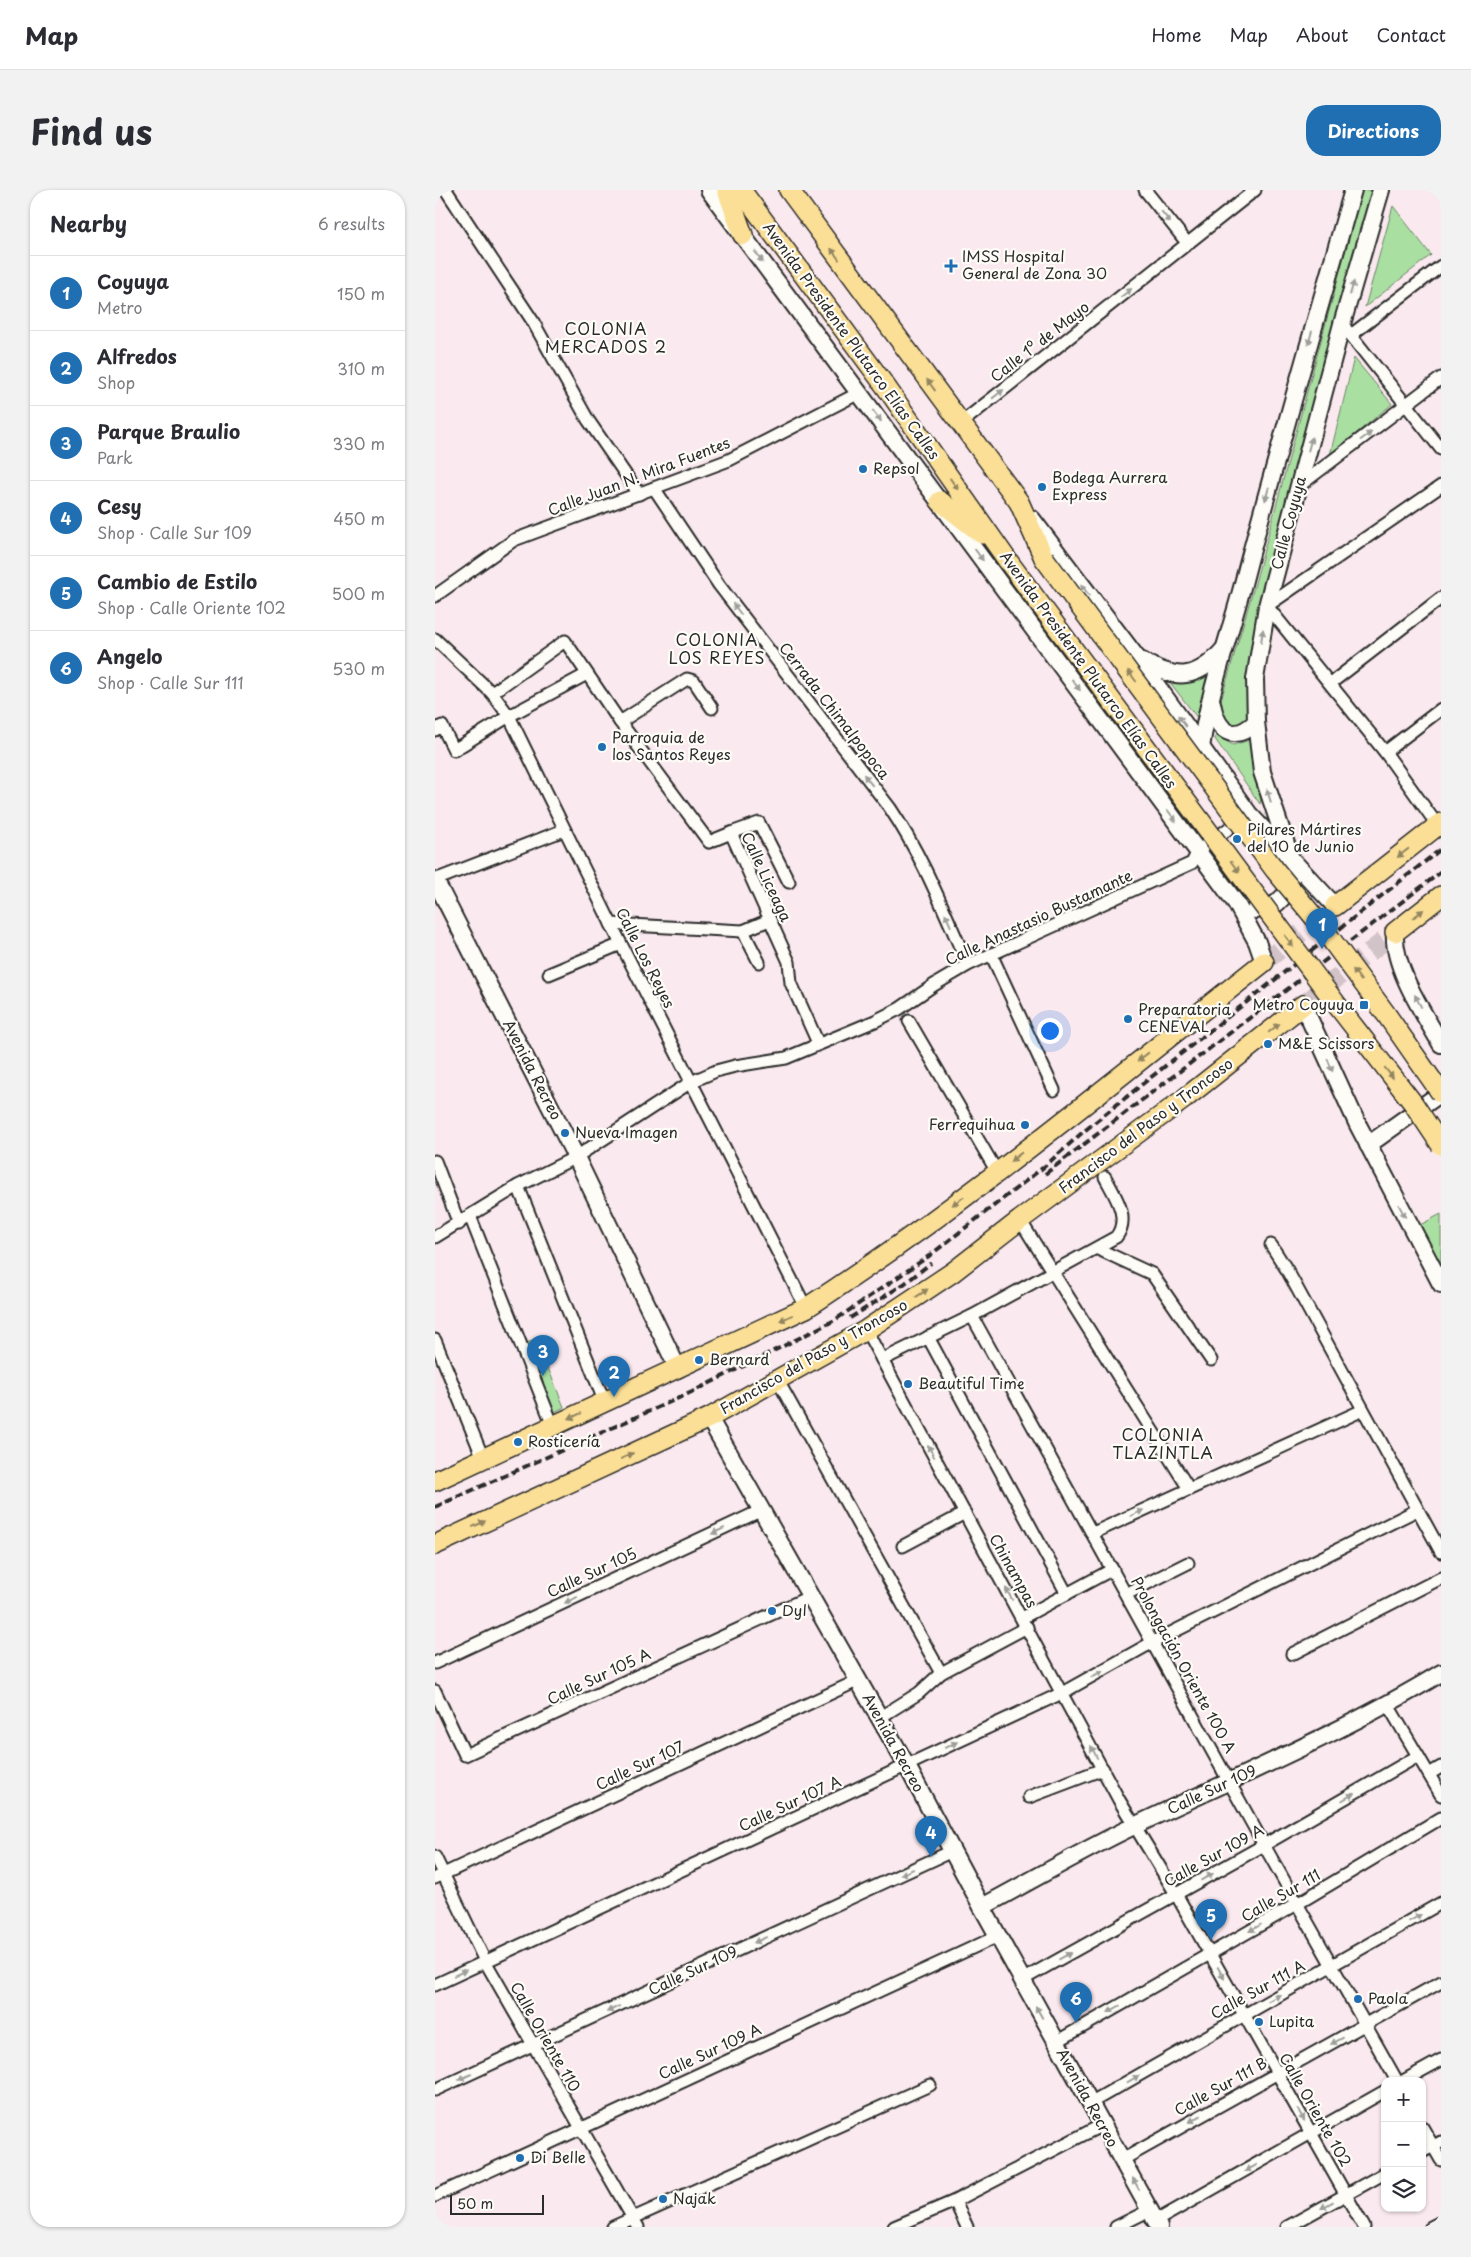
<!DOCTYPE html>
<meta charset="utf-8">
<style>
body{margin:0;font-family:"Playpen Sans",sans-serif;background:#f2f2f3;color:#2b2b33}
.controls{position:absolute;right:15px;bottom:15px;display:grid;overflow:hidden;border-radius:10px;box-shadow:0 1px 4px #0004}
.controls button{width:45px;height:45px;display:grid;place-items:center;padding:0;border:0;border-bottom:1px solid #e1e1e2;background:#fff;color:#2b2b33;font:25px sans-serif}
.scale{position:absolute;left:15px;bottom:12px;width:94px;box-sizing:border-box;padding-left:5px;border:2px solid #2b2b2b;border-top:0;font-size:14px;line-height:18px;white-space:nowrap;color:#2b2b2b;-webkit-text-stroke:4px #fdfcf7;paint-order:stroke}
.you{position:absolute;left:614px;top:840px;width:18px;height:18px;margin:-12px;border:4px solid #fff;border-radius:50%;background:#1a73e8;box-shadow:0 0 0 8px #1a73e833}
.badge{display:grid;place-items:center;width:32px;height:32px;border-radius:50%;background:#1f6fb2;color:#fff;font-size:16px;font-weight:700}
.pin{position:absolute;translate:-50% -41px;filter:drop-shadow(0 1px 2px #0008)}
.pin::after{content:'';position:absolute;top:26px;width:18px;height:15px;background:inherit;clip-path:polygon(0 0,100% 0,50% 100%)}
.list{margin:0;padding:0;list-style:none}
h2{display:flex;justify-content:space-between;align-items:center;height:65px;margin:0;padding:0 20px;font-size:21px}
h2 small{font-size:16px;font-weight:400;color:#7c7c81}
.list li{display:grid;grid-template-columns:32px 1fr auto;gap:15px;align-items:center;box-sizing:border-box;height:75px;padding:0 20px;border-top:1px solid #e1e1e2}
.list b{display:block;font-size:19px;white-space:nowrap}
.list p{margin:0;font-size:16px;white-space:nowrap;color:#7c7c81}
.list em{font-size:16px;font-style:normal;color:#7c7c81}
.icon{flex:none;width:28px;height:28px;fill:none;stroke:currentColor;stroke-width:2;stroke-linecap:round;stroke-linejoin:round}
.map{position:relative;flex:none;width:1006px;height:2037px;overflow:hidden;border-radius:20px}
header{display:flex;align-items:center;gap:30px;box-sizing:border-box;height:70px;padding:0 25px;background:#fff;border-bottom:1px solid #e1e1e2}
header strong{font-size:24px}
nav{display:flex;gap:28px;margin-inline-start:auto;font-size:18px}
.intro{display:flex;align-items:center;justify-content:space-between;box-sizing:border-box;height:120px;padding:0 30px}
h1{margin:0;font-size:35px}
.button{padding:12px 22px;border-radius:20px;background:#1f6fb2;color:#fff;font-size:18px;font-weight:700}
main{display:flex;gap:30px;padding:0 30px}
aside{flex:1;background:#fff;border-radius:20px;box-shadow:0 1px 4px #0004}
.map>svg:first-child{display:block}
.green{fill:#aadfa2;stroke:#6a8566}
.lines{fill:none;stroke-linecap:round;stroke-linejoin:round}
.primary-tunnel{stroke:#d1c3c7;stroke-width:19;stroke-dasharray:19 9;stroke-linecap:butt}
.street-casing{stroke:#2b2b2b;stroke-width:15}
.secondary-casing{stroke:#2b2b2b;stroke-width:20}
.primary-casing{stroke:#2b2b2b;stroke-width:22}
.street{stroke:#fdfcf7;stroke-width:11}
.secondary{stroke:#fdfcf7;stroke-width:16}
.primary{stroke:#fbdf96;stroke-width:19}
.rail{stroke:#2b2b2b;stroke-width:4;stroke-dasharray:8 4;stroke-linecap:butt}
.primary-bridge-casing{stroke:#2b2b2b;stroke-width:22;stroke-linecap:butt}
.primary-bridge{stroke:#fbdf96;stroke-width:19}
.oneway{fill:#9e9e9b}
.oneway2{fill:#938560}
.poi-dot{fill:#1f6fb2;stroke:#fdfcf7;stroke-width:2}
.labels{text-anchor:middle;stroke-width:4.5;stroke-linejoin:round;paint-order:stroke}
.poi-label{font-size:15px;fill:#2b2b2b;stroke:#fdfcf7;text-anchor:start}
.street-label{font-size:15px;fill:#2b2b2b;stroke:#fdfcf7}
.neighbourhood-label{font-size:16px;letter-spacing:1px;fill:#2b2b2b;stroke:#fdfcf7}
</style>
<header>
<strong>Map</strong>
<nav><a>Home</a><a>Map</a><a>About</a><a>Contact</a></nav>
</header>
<div class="intro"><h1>Find us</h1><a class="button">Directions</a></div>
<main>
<aside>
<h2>Nearby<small>6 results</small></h2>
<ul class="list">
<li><span class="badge">1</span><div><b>Coyuya</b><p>Metro</p></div><em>150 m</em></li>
<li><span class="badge">2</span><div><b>Alfredos</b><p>Shop</p></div><em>310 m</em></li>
<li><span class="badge">3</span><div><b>Parque Braulio</b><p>Park</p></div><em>330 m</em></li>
<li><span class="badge">4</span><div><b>Cesy</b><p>Shop · Calle Sur 109</p></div><em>450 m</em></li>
<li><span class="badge">5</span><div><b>Cambio de Estilo</b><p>Shop · Calle Oriente 102</p></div><em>500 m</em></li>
<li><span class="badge">6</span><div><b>Angelo</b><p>Shop · Calle Sur 111</p></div><em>530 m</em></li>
</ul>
</aside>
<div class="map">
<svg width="1006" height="2037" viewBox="0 0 1006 2037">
<rect width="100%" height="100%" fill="#fae9ee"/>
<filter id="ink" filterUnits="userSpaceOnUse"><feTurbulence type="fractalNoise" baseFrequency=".02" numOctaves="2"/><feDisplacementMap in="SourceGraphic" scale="10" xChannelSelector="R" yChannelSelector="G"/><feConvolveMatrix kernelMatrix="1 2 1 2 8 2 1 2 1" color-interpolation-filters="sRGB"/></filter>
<g filter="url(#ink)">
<g class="green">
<path d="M927 0H940L814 525 811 533 806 537 791 535 786 520V510L819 397Z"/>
<path d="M958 16 996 65 930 117Z"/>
<path d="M919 168 957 214 895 265Z"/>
<path d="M773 484 763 529 731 487Z"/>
<path d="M781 545 798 555 818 549 820 589 826 609 825 614 780 549Z"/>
<path d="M1006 1024V1083L981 1037Z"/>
<path d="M101 1149 129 1217 116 1224 87 1155Z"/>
</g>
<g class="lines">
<g class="primary-tunnel">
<path d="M829 772 900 716"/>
<path d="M868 815 960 742"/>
</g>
<g class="street-casing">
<g id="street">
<path d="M11 0 97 130 153 230 204 304"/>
<path d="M710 0 753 54"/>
<path d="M907 134 1006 259"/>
<path d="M916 145 1006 76"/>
<path d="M525 234 820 0"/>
<path d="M864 296 1006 188"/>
<path d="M219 298 284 395 455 618C488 667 509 721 533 775"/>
<path d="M0 406 79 350 294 270 424 203"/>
<path d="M0 449 57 503 74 526 186 754 371 1118"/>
<path d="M896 493 1006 408"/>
<path d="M57 503 130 451 185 532 274 652 296 643 354 772 356 793 383 853"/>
<path d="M185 532 252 489 259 491 277 518"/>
<path d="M0 540 7 536 19 560 74 526 152 484"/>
<path d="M950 562 1006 519"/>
<path d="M1003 636 950 562 832 416 1006 296"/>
<path d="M296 643 324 633 354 692"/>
<path d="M0 690 129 640"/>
<path d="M176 734 308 741 334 730"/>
<path d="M308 741 324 772"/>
<path d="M556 764 619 900"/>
<path d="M114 784 186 754"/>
<path d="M474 831 562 982"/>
<path d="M0 971 24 1034"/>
<path d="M83 996 170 1213"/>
<path d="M35 1026 118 1236"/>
<path d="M585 1030 754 1299"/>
<path d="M0 1047 83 996 141 967 256 892 281 881 300 876 351 868 440 831 464 819 499 795 533 775 757 673 763 661 808 628"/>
<path d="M836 1055 852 1080 1006 1362"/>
<path d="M663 1059 717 1084 776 1170"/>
<path d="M537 1126 829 1655 962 1891"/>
<path d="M431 1140 684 1610 741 1704 929 2037"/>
<path d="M493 1147 632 1404"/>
<path d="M0 1150 48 1268"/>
<path d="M447 1170 537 1126 681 1047C696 1028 680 1006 670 987"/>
<path d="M343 1191 506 1483"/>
<path d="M658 1343 928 1220"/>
<path d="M468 1356 530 1323"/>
<path d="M691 1404 753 1373"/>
<path d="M587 1428 678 1379"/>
<path d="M857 1464 1006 1388"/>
<path d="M0 1473 327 1320"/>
<path d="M0 1501 30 1565 376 1406"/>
<path d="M953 1515 1006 1605"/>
<path d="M444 1528 484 1503 506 1483 592 1437"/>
<path d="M994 1584 1006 1577"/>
<path d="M594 1607 668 1579"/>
<path d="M0 1667 50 1771 203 2037"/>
<path d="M0 1688 422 1491"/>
<path d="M587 1790 829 1655 983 1566"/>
<path d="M0 1795 627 1503 718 1452 982 1320"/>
<path d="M621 1852 862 1714 1006 1628"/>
<path d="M968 1891 1006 1870"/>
<path d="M0 1900 517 1661"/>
<path d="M655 1913 1006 1713"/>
<path d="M987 1937 1006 1970"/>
<path d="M987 1962 1006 1952"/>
<path d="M687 1970 1006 1792"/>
<path d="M0 2006 563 1746"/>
<path d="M520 2011 532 2037"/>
<path d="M721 2031 950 1901"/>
<path d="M178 2037 495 1895"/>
<path d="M459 2037 520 2011 667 1935"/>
<path d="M681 2037 715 2020"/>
<path d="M852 2037 950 1983"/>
<path d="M996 2037 1006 2032"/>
</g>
</g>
<g class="secondary-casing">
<g id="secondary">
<path d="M274 0 801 713 822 752 829 772"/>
<path d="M597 329 702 468 814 624 900 716"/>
<path d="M707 471C742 491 762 490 789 459"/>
<path d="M777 513C782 541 797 554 821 532"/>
<path d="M766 558C774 501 795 445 809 390 843 259 881 130 918 0"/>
<path d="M0 690 141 967 243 1179"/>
<path d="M820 720 829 719 842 713 852 703 856 689V669L827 582 821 532 820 489 832 416 907 134 946 0"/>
<path d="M960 742C957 776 989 824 1006 854"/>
<path d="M868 815 922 933 1006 1094"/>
<path d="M933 955 1006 903"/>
<path d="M274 1228 472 1576 547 1717 724 2037"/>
<path d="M547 1717C598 1690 648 1660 701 1635 804 1586 909 1542 1006 1483"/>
</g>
</g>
<g class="primary-casing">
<g id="primary">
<path d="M292 0 308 45"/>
<path d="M306 0 451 197 573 371"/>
<path d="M354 0 584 312 609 368"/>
<path d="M505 311 547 344"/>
<path d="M900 716 1006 633"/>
<path d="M960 742 1006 706"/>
<path d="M0 1291 371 1118C532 1014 679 890 829 772"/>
<path d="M0 1355 274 1228 431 1140 518 1082 585 1030 749 909 868 815"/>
</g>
</g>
<use href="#street" class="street"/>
<use href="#secondary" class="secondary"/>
<use href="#primary" class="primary"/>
<g class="rail">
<path d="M610 984 1006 682"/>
<path d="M415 1128 469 1094 496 1073"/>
<path d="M0 1317 257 1202 400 1130 494 1066 610 976 648 942 715 888 1006 659"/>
</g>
<g class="primary-bridge-casing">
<g id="primary-bridge">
<path d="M609 368 840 680 884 733 951 824 1006 903"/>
<path d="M573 371 902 815 978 913 1006 955"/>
</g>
</g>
<use href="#primary-bridge" class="primary-bridge"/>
</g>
<defs><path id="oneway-solid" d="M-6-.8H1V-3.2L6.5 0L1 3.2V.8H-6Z" transform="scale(1.25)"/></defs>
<g class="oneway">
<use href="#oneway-solid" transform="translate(731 27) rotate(51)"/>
<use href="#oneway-solid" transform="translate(324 67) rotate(54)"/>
<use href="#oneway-solid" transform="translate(917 98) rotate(-74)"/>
<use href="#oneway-solid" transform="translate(691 103) rotate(-38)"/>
<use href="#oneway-solid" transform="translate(875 148) rotate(106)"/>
<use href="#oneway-solid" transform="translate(563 204) rotate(-38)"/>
<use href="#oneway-solid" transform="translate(442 226) rotate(53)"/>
<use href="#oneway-solid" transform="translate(931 246) rotate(-37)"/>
<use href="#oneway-solid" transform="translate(875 254) rotate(-75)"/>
<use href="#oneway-solid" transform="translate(832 304) rotate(105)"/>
<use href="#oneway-solid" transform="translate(544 365) rotate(54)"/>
<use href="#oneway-solid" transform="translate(650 400) rotate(-127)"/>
<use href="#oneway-solid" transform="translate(302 419) rotate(-127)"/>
<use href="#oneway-solid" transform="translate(827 446) rotate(-81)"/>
<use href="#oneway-solid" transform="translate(641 495) rotate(54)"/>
<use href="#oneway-solid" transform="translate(747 531) rotate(-126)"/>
<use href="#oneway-solid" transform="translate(433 590) rotate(-128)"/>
<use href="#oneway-solid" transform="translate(834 606) rotate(-106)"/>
<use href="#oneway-solid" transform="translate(737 626) rotate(53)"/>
<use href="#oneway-solid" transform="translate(513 730) rotate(-113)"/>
<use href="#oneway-solid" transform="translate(983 811) rotate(-118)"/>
<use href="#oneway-solid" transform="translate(895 875) rotate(68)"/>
<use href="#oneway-solid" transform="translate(967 1021) rotate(62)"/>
<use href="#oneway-solid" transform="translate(496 1261) rotate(-118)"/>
<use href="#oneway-solid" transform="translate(702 1323) rotate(-25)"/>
<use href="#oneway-solid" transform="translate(283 1341) rotate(155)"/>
<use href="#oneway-solid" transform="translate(574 1404) rotate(-119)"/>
<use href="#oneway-solid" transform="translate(136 1410) rotate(155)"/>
<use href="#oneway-solid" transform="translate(662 1484) rotate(-29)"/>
<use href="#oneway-solid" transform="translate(516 1555) rotate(-25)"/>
<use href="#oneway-solid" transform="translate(659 1562) rotate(-118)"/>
<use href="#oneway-solid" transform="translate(913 1607) rotate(-30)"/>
<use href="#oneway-solid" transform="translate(472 1682) rotate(155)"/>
<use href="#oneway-solid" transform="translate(772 1687) rotate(-29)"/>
<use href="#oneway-solid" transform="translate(980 1728) rotate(-30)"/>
<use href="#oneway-solid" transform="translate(820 1738) rotate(150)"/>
<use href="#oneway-solid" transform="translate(325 1750) rotate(155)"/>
<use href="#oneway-solid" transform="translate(630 1766) rotate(-29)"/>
<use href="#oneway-solid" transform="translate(25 1783) rotate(-25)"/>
<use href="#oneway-solid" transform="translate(786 1783) rotate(61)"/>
<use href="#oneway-solid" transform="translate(839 1808) rotate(-29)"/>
<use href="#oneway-solid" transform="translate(178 1819) rotate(155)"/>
<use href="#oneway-solid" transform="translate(679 1819) rotate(150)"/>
<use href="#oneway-solid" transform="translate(604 1822) rotate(-119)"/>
<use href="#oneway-solid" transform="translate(902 1851) rotate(152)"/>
<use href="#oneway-solid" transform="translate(30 1887) rotate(155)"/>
<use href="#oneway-solid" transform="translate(698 1889) rotate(-30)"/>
<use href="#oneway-solid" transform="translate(866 1925) rotate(60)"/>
<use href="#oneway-solid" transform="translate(760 1929) rotate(151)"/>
<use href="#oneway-solid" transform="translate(816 1978) rotate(151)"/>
<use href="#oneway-solid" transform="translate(701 1994) rotate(-119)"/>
<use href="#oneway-solid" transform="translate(892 2015) rotate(151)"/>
</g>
<g class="oneway2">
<use href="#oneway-solid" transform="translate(400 64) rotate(-126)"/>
<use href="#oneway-solid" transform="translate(496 195) rotate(-126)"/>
<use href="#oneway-solid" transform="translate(519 294) rotate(55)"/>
<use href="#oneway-solid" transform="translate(697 486) rotate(-127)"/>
<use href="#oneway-solid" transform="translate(968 663) rotate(142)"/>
<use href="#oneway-solid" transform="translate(800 677) rotate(53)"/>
<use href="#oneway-solid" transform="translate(983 724) rotate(-38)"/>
<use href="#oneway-solid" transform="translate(854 751) rotate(54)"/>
<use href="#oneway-solid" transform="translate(922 785) rotate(-126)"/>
<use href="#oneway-solid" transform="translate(839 838) rotate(-39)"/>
<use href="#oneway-solid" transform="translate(708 867) rotate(142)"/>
<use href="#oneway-solid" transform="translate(954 883) rotate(52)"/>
<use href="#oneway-solid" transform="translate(581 967) rotate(142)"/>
<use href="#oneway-solid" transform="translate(523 1011) rotate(144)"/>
<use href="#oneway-solid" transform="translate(487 1103) rotate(-34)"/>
<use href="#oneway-solid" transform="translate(351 1128) rotate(155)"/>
<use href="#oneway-solid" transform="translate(140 1226) rotate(156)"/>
<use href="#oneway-solid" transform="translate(192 1266) rotate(-25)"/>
<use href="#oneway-solid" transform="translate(44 1334) rotate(-25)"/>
</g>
</g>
<g class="poi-dot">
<path d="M513.5 68.5h5v5h5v5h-5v5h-5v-5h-5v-5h5z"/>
<circle cx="428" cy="279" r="5"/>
<circle cx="607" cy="297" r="5"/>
<circle cx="167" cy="557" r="5"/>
<circle cx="802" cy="649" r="5"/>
<rect x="924" y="810" width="10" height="10" rx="2.5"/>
<circle cx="693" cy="829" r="5"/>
<circle cx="833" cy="854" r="5"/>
<circle cx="590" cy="935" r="5"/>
<circle cx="130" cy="943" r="5"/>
<circle cx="264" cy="1170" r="5"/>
<circle cx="473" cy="1194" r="5"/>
<circle cx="83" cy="1252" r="5"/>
<circle cx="337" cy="1421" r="5"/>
<circle cx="923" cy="1809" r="5"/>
<circle cx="824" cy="1832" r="5"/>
<circle cx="85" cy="1968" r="5"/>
<circle cx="228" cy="2009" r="5"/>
</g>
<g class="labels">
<g class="poi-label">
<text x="527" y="72">IMSS Hospital<tspan x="527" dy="17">General de Zona 30</tspan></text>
<text x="438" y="284">Repsol</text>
<text x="617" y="293">Bodega Aurrera<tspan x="617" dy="17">Express</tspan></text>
<text x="177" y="553">Parroquia de<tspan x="177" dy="17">los Santos Reyes</tspan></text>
<text x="812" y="645">Pilares Mártires<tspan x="812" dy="17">del 10 de Junio</tspan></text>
<text x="919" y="820" text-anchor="end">Metro Coyuya</text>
<text x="703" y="825">Preparatoria<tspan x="703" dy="17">CENEVAL</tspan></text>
<text x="843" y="859">M&amp;E Scissors</text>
<text x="580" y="940" text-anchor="end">Ferrequihua</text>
<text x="140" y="948">Nueva Imagen</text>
<text x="274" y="1175">Bernard</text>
<text x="483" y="1199">Beautiful Time</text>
<text x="93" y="1257">Rosticería</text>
<text x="347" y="1426">Dyl</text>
<text x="933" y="1814">Paola</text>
<text x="834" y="1837">Lupita</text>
<text x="95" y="1973">Di Belle</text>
<text x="238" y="2014">Najak</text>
</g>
<g class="street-label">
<text transform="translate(416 151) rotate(54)" y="5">Avenida Presidente Plutarco Elías Calles</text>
<text transform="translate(605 152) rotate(-38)" y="5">Calle 1º de Mayo</text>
<text transform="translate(204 287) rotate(-21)" y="5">Calle Juan N. Mira Fuentes</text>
<text transform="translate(854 333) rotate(-75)" y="5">Calle Coyuya</text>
<text transform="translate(653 480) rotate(54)" y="5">Avenida Presidente Plutarco Elías Calles</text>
<text transform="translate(399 521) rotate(52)" y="5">Cerrada Chimalpopoca</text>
<text transform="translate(331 687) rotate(65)" y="5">Calle Liceaga</text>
<text transform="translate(604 728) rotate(-25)" y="5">Calle Anastasio Bustamante</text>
<text transform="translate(210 768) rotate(63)" y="5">Calle Los Reyes</text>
<text transform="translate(97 880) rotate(63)" y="5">Avenida Recreo</text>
<text transform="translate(711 936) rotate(-37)" y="5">Francisco del Paso y Troncoso</text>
<text transform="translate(379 1167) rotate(-30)" y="5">Francisco del Paso y Troncoso</text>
<text transform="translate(578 1381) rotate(61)" y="5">Chinampas</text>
<text transform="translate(157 1383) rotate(-25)" y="5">Calle Sur 105</text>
<text transform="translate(748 1475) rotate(61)" y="5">Prolongación Oriente 100 A</text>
<text transform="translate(164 1487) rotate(-25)" y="5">Calle Sur 105 A</text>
<text transform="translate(458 1553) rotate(61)" y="5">Avenida Recreo</text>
<text transform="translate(205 1576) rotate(-25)" y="5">Calle Sur 107</text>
<text transform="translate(777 1600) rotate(-25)" y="5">Calle Sur 109</text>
<text transform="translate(355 1614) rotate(-25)" y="5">Calle Sur 107 A</text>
<text transform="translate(779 1666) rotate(-29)" y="5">Calle Sur 109 A</text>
<text transform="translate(846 1706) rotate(-30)" y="5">Calle Sur 111</text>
<text transform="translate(258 1781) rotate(-25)" y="5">Calle Sur 109</text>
<text transform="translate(823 1800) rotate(-29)" y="5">Calle Sur 111 A</text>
<text transform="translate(110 1847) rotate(60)" y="5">Calle Oriente 110</text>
<text transform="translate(275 1862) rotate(-25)" y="5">Calle Sur 109 A</text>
<text transform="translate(786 1897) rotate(-29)" y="5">Calle Sur 111 B</text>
<text transform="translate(652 1908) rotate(61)" y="5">Avenida Recreo</text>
<text transform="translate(880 1920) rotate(60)" y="5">Calle Oriente 102</text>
</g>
<g class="neighbourhood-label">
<text x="171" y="145">COLONIA<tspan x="171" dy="18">MERCADOS 2</tspan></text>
<text x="282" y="456">COLONIA<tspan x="282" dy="18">LOS REYES</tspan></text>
<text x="728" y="1251">COLONIA<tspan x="728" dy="18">TLAZINTLA</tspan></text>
</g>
</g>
</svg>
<div class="controls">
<button>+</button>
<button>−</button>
<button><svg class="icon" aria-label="layers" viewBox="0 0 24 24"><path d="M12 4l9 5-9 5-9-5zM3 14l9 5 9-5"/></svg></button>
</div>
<div class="scale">50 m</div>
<div class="you"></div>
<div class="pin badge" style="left:887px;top:759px">1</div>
<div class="pin badge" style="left:179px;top:1207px">2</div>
<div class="pin badge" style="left:108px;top:1186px">3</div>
<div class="pin badge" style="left:496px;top:1667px">4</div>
<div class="pin badge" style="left:776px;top:1750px">5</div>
<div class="pin badge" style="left:641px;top:1833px">6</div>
</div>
</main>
